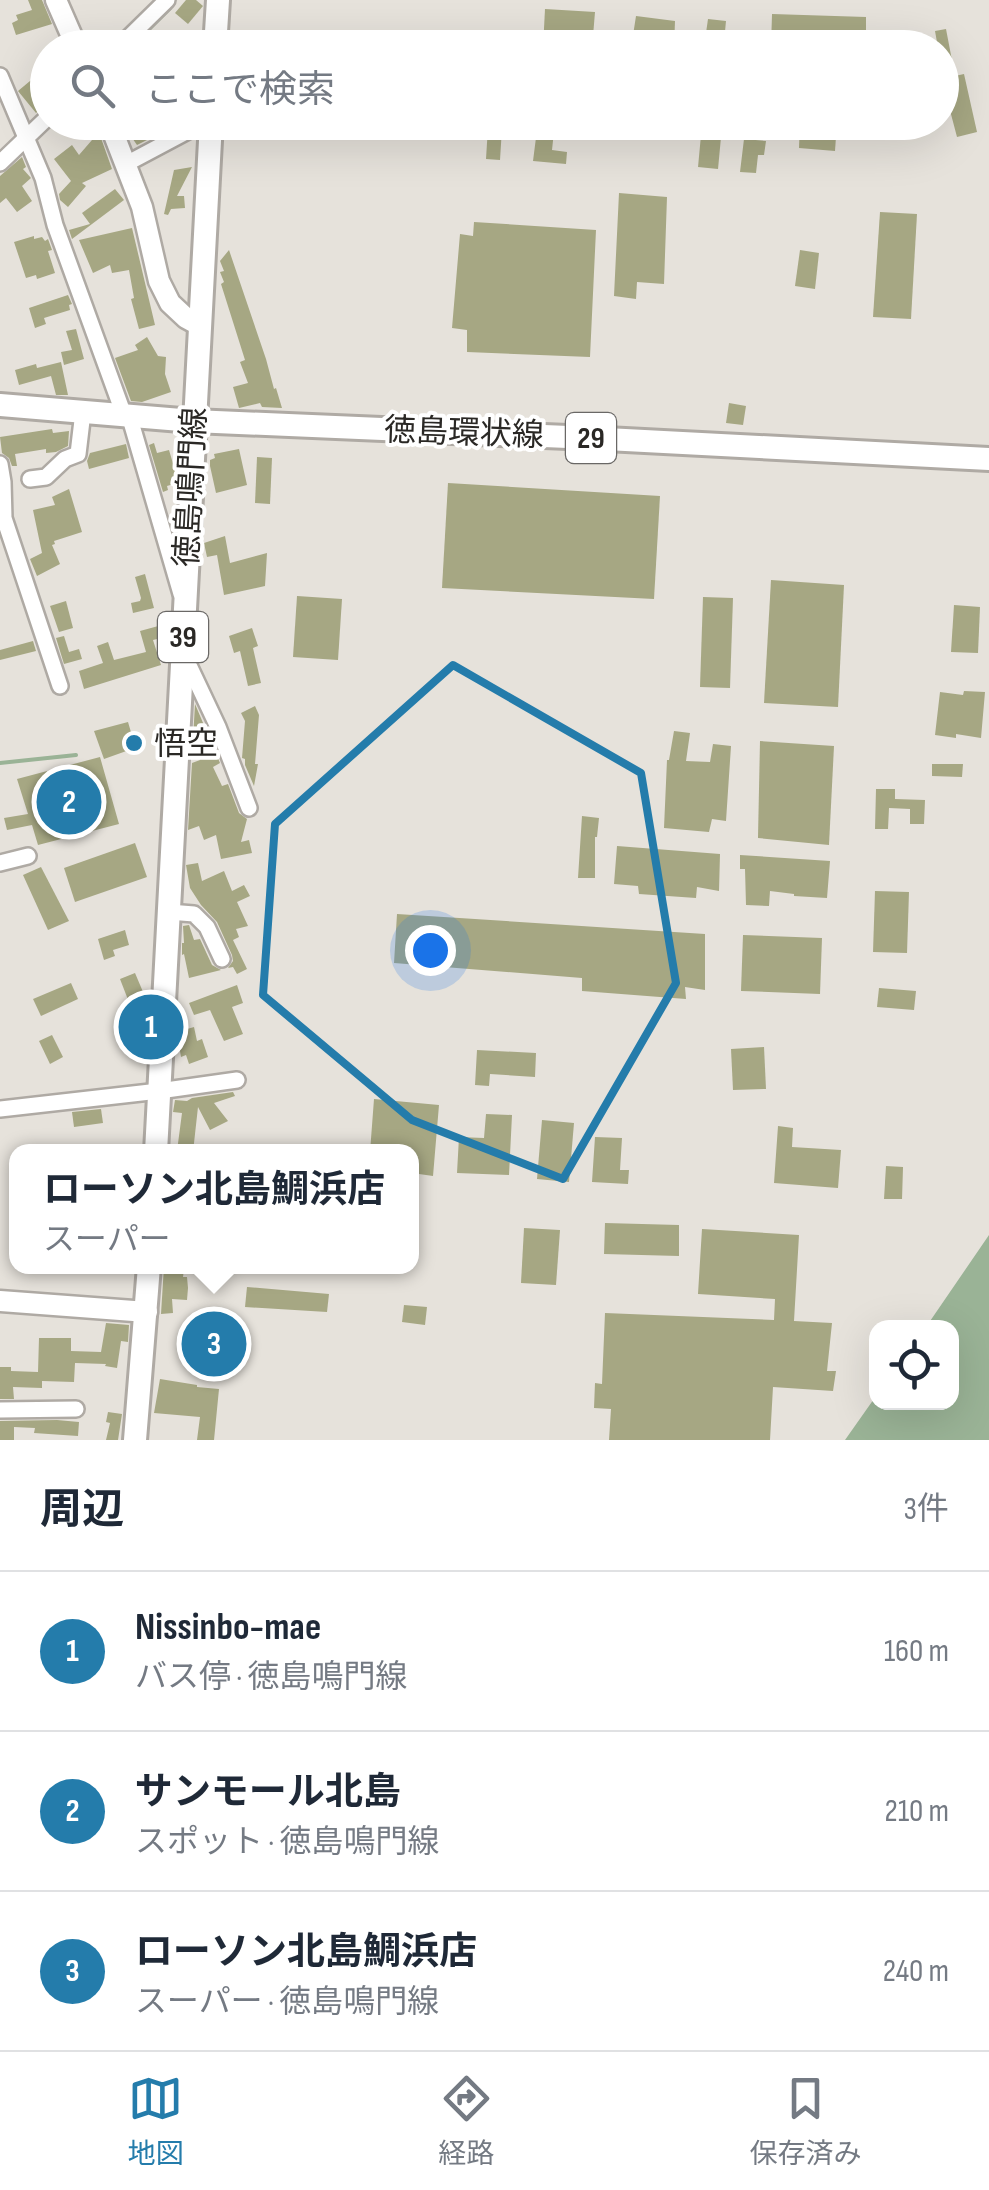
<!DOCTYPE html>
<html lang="ja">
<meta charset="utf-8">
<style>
body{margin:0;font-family:"Sofia Sans Condensed","Noto Sans JP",sans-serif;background:#f6f6f7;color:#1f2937}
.controls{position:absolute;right:30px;bottom:30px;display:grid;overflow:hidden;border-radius:20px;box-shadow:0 10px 40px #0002}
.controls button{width:90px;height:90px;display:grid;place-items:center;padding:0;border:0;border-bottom:2px solid #e0e1e3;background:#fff;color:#1f2937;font:50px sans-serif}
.you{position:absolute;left:430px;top:950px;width:35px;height:35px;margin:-25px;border:8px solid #fff;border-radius:50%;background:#1a73e8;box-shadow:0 0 0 15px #1a73e833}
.badge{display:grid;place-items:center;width:65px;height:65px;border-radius:50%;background:#247cab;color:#fff;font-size:32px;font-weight:700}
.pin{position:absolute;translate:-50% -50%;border:5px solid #fff;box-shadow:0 2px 10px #0006}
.popup{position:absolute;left:9px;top:1144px;width:410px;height:130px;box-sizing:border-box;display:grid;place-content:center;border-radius:20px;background:#fff;filter:drop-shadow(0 2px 8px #0005);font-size:32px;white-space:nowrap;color:#747a83}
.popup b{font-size:38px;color:#1f2937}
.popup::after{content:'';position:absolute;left:50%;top:100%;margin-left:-20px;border:20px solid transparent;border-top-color:#fff}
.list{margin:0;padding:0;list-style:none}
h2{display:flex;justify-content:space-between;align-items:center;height:130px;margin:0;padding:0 40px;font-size:42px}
h2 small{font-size:32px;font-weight:400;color:#747a83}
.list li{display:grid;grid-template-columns:65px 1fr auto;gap:30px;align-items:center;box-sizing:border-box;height:160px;padding:0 40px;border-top:2px solid #e0e1e3}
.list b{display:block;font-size:38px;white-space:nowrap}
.list p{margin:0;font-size:32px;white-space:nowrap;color:#747a83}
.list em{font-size:32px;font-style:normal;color:#747a83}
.icon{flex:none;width:55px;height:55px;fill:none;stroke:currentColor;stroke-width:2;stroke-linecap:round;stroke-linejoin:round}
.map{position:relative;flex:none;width:989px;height:1440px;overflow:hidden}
.search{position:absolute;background:#fff;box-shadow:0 10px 40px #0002;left:30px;right:30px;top:30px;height:110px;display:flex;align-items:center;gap:25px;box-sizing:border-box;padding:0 35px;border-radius:55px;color:#747a83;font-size:38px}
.sheet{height:610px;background:#fff}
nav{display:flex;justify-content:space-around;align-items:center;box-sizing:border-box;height:140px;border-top:2px solid #e0e1e3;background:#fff;font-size:28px;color:#747a83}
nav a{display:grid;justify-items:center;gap:5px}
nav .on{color:#247cab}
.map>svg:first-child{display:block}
.water{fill:#9ab396}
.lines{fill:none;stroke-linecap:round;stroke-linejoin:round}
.stream{stroke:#9ab396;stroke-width:4}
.building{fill:#a6a783}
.street-casing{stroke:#afaaa4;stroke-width:20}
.secondary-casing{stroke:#afaaa4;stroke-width:25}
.primary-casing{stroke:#afaaa4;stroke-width:28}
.street{stroke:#fff;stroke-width:15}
.secondary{stroke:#fff;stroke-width:20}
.primary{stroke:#fff;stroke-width:22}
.marked{fill:none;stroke:#247cab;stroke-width:8;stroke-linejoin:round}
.poi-dot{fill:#247cab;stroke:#fff;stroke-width:4}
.labels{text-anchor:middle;stroke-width:8;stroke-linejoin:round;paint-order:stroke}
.shield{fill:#fff;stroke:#6a6866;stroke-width:2.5}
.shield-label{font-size:30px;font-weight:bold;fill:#2a2825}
.street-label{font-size:32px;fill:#2a2825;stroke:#fff}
.poi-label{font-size:32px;fill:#2a2825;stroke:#fff;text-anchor:start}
</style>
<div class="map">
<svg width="989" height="1440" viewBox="0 0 989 1440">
<rect width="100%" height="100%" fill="#e6e2db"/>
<path class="water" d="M989 1235V1440H845L876 1396V1402H952V1328L926 1327Z"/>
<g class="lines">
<g class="stream">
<path d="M130 48 170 8"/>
<path d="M125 124 127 122"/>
<path d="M0 763 76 755"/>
</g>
</g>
<g class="building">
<path d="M28 0H42L52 24 16 35 12 23 18 20 16 15 32 10Z"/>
<path d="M186 0H196L203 6 188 24 175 13Z"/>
<path d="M545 9 595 12 592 48H543Z"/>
<path d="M772 14 866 17V48H771Z"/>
<path d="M636 16 675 21 674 48H631Z"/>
<path d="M708 19 726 21 724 42 705 40Z"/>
<path d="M946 29 955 76 964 74 977 132 957 137 942 80H944L942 48H938L935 31Z"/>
<path d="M48 66V94L39 85 31 93 42 108 36 113 18 91Z"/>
<path d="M76 122 96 124 112 169 82 183 86 186 68 207 60 200 59 194 71 181 54 159 72 145 79 155 92 140Z"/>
<path d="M134 122H150L159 134 137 145 128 132 130 130 128 127Z"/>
<path d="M538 122H555L552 150 567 152 566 164 533 161Z"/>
<path d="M800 122H837L835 151 799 148Z"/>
<path d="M488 127 502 128 500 160 486 159Z"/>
<path d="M701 135 721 137 718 169 698 167Z"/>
<path d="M744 139 766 141 764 155H758L756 173 740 172Z"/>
<path d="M22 157 26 167 23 169 31 178 22 186 32 201 17 212 6 198 0 203V176Z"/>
<path d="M192 167 177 196H184L185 208 171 209 168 215 164 214 174 170Z"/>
<path d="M115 189 124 200 72 239 69 230 90 224 82 213Z"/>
<path d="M619 193 667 197 664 284 637 282 636 299 614 296Z"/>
<path d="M880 212 917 214 911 319 873 317Z"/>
<path d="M474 222 596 230 590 357 467 352V330L452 328 460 234 473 236Z"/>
<path d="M132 228 155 325 139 329 131 299 134 298 129 270 112 273 110 265 93 273 79 240Z"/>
<path d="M34 236V239L42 237 45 241 48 239 52 250 48 251 55 273 37 279 36 275 26 278 14 242Z"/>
<path d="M229 250 266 359 274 389 276 388 282 408 262 407 260 403 239 408 233 387 248 383 240 362 245 360 221 284 224 282 220 272 224 271 220 261Z"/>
<path d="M800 250 819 253 815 289 795 286Z"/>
<path d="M68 295 72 304 69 305 70 310 44 318 46 324 35 328 29 308Z"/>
<path d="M76 329 84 359 64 365 61 352 72 350 66 331Z"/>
<path d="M147 337 158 356 166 357 165 374 171 392 142 402 131 401 115 358 138 350 135 345Z"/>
<path d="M61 362 68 395H56L51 376 19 385 15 370 36 364 37 368Z"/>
<path d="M729 403 746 406 743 425 726 423Z"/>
<path d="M52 429 53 433 69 431 68 446 56 452 46 453V449L15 454 17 466H12L9 458 2 453 0 437Z"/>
<path d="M154 443 157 453 169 450 177 477V483L167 486 168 490 163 492 149 445Z"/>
<path d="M126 444 129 458 89 469 87 461 90 453Z"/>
<path d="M239 449 247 485 216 493 210 466V460L215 458 214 454Z"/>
<path d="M257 457 272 458 270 504 255 503Z"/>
<path d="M448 483 660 496 654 599 442 588Z"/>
<path d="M69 489 82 532 54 541 55 544 52 545 60 564 37 576 30 559 42 553 33 510 55 505 52 497Z"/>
<path d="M225 536 230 563 267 553 265 586 224 595 217 555 207 557 204 543Z"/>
<path d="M145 574 154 608 133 613 131 603 140 601 141 598 135 577Z"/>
<path d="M771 580 844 585 838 707 764 703Z"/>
<path d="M297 596 342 599 338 660 293 657Z"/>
<path d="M703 597 733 598 730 688 700 687Z"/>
<path d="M66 601 73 628 59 632 50 606Z"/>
<path d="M954 605 980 607 978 653 951 652Z"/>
<path d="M162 625 165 637 153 640 161 665 84 689 79 671 103 663 97 646 108 642 114 660 146 652 140 631Z"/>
<path d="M252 628 258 646 253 648 261 683 248 686 240 651 234 653 229 636Z"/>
<path d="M64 636 69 652 79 649 82 659 64 664 56 638Z"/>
<path d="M33 641 36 651 0 660V650Z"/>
<path d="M964 691 985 692 981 738 956 734V738L935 735 940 692 963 695Z"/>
<path d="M195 704 220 763 213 767 222 786 228 784 239 813 247 819 241 842 249 840 252 853 221 859 216 835 204 840 199 826 188 830 192 763 200 760 193 739Z"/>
<path d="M255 706 259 715 255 764H258L254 786 245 765V759L242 758 245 721 241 713Z"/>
<path d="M128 722 133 739 143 736 146 744 104 759 94 731Z"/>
<path d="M674 731 690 733 686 761 710 762 713 744 731 746 726 821 712 819 709 832 664 828 667 760H669Z"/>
<path d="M760 741 834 746 829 845 758 838Z"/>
<path d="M100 757 119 824 38 845 32 825 7 830 4 818 28 814 17 779Z"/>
<path d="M932 764H963L962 777 932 776Z"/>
<path d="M876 789H895V799L925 800 924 824H910V809L889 808 888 829H875Z"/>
<path d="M582 816 599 818 597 837H595V878H578Z"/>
<path d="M135 843 147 877 75 902 64 868Z"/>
<path d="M617 846 720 854 719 891 697 887 696 898 639 894 638 886 614 884Z"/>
<path d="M740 855 830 861 827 898 794 896V894L770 891 769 906 746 905 745 869H740Z"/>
<path d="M198 863 202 881 224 871 232 891 244 885 250 896 237 902 248 926 236 929 239 937 233 940 247 969 237 974 233 967 228 968 233 961 232 955 217 922 201 905 190 888 186 865Z"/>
<path d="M41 867 69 921 48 930 23 875Z"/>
<path d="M875 891 909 892 907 953 873 952Z"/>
<path d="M397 914 705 934V990L685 987 686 999 582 991V978L394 963Z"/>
<path d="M189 925 194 940 200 939 212 965 221 970 189 978 184 954 182 955V943H184L183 926Z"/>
<path d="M125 930 129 945 113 950 115 956 104 960 98 939Z"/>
<path d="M743 935 822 938 820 994 741 991Z"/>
<path d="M135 973 146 999 143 1000 148 1021 130 1026 126 1012 132 1010 120 979Z"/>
<path d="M71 983 78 999 41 1016 33 999Z"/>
<path d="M237 985 243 1003 232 1007 243 1034 224 1041 210 1010 194 1015 189 1003Z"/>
<path d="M879 988 916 991 914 1010 877 1007Z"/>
<path d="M194 1027 197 1041 202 1039 208 1057 189 1064 186 1055 181 1057 177 1032Z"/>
<path d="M52 1035 63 1057 50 1064 39 1041Z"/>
<path d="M764 1047 766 1089 733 1090 731 1049Z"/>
<path d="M477 1050 536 1053 535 1077 490 1074 489 1086 475 1085Z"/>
<path d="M233 1092 235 1096 214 1103 228 1121 210 1130 198 1107 193 1152 177 1151 182 1113 173 1112 175 1100 187 1101 192 1098Z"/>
<path d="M374 1099 439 1105 433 1176 412 1173V1152H370Z"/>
<path d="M101 1109 103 1123 74 1127 72 1112Z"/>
<path d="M486 1114 512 1115 509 1175 457 1173 459 1137 484 1138Z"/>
<path d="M542 1120 574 1123 569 1182 537 1179Z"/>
<path d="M778 1126 793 1128 792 1147 841 1150 838 1188 774 1183Z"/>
<path d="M595 1137 622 1138 620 1170H629L628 1184 592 1182Z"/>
<path d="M886 1166 903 1167 902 1199H884Z"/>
<path d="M605 1223 679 1225V1256L604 1254Z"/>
<path d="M524 1228 560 1230 556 1285 521 1283Z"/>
<path d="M702 1229 799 1235 794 1321 832 1323 827 1371H836L833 1391 773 1387 770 1440H609L611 1409 594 1408 595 1383 602 1384 605 1313 774 1320 775 1299 698 1294Z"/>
<path d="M164 1266H178L177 1269H184L183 1277H187L188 1288 187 1300 172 1299 173 1313 161 1314Z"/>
<path d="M247 1287 329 1294 327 1312 245 1307Z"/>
<path d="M404 1305 427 1307 425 1325 402 1322Z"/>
<path d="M106 1323 129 1325 128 1342 121 1341 117 1368 105 1366 106 1364 75 1363 74 1382 42 1381V1388L13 1387 14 1399H0V1367H11V1371L38 1372 39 1338H71V1351L101 1352Z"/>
<path d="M207 1328 225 1329 222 1361 204 1359Z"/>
<path d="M160 1379 197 1385V1387L219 1389 214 1440H197L200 1417 154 1413Z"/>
<path d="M108 1412 122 1414 118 1440H106L110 1423 106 1422Z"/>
<path d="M57 1420 79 1422 78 1436 34 1433 35 1428 14 1427V1440H0V1421Z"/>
</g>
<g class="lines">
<g class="street-casing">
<g id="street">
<path d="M118 48 167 0"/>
<path d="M0 76 43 178 55 225 124 415"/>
<path d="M0 163 48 117"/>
<path d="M126 164 205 122"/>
<path d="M129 415 181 594"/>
<path d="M0 464 3 482 4 518 60 686"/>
<path d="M30 479 46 477 65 459 78 454 83 412"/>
<path d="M186 659 218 727 249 808"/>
<path d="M0 863 28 856"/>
<path d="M169 912 194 914 207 927 222 959"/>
<path d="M0 1109 159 1091 237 1080"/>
<path d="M0 1410 76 1409"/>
</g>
</g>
<g class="secondary-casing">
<g id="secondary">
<path d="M56 0 77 48"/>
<path d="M109 122 142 207 159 281 170 303 186 318 199 325"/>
<path d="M0 1301 147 1312"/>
</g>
</g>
<g class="primary-casing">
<g id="primary">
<path d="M215 48 218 0"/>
<path d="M0 405 193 421 568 437 989 459"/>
<path d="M156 1152 211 122"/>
<path d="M135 1440 149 1266"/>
</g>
</g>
<use href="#street" class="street"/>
<use href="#secondary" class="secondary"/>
<use href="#primary" class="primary"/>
</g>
<path class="marked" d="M453 665 641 773 676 983 563 1179 412 1120 263 995 275 824Z"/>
<circle class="poi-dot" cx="134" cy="743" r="10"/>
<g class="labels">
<g class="shield">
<rect x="566" y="413" width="50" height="50" rx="8"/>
<rect x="158" y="612" width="50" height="50" rx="8"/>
</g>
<g class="shield-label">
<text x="591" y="448">29</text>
<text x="183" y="647">39</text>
</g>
<g class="street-label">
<text transform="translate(464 432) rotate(2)" y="11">徳島環状線</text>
<text transform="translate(190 487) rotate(-87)" y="11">徳島鳴門線</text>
</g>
<g class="poi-label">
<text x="154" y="754">悟空</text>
</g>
</g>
</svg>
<div class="controls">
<button><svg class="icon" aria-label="locate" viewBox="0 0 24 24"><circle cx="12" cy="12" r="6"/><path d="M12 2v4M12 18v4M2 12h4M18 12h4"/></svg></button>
</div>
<div class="you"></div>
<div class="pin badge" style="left:151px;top:1027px">1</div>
<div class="pin badge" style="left:69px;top:802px">2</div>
<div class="pin badge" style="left:214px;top:1344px">3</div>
<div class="popup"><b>ローソン北島鯛浜店</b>スーパー</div>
<div class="search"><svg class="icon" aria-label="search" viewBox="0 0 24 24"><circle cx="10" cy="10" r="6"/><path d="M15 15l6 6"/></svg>ここで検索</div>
</div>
<section class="sheet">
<h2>周辺<small>3件</small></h2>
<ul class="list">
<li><span class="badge">1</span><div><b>Nissinbo-mae</b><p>バス停 · 徳島鳴門線</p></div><em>160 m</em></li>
<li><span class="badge">2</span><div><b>サンモール北島</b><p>スポット · 徳島鳴門線</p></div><em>210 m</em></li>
<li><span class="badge">3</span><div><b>ローソン北島鯛浜店</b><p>スーパー · 徳島鳴門線</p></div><em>240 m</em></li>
</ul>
</section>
<nav>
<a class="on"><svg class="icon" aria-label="map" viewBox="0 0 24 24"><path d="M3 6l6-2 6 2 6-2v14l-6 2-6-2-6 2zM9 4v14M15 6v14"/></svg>地図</a>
<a><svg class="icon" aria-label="directions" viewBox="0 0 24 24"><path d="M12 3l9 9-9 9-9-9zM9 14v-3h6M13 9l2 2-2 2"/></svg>経路</a>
<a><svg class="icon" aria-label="saved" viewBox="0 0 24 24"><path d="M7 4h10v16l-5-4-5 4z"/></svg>保存済み</a>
</nav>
